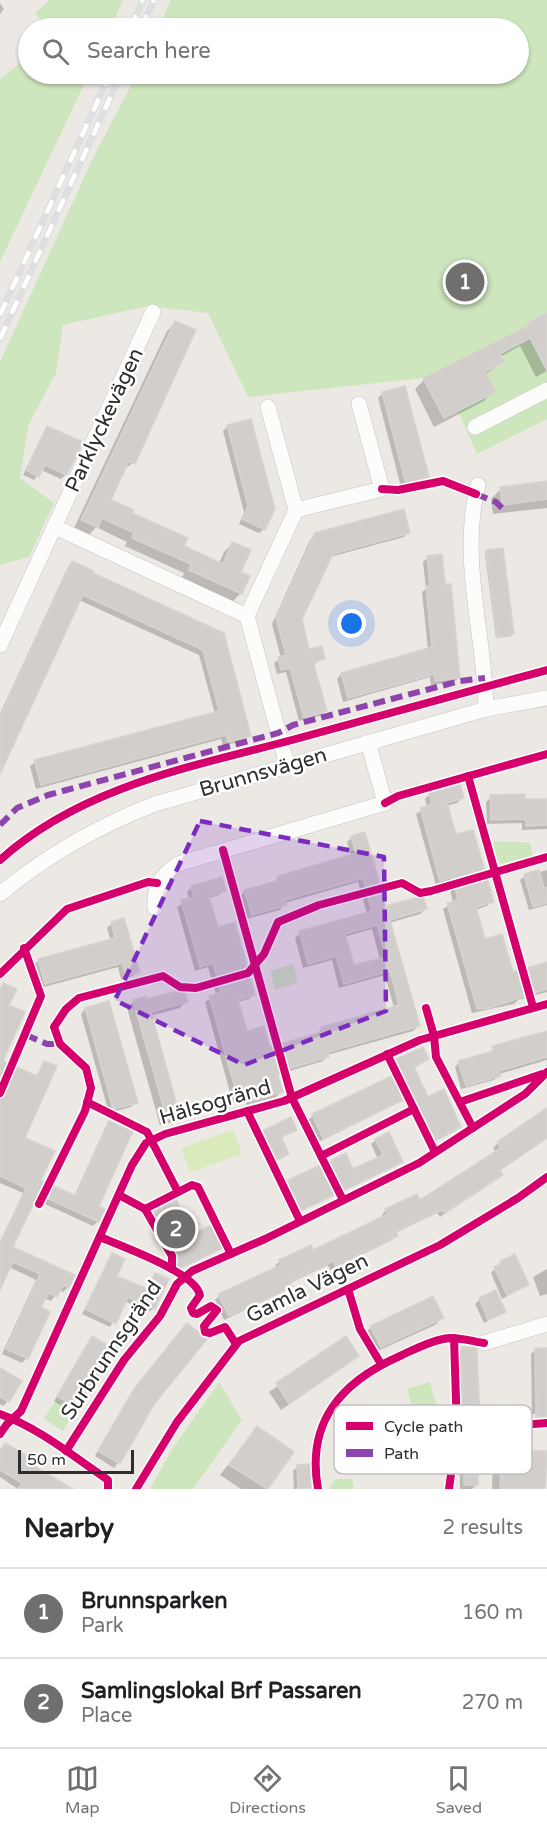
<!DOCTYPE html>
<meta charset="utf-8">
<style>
body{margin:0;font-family:"Varela Round",sans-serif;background:#f6f6f6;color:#202124}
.scale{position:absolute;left:18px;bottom:15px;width:116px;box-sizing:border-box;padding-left:6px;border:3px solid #2e2e2e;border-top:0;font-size:16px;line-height:21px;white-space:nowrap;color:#2e2e2e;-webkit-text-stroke:4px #fff;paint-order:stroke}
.you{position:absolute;left:352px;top:624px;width:21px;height:21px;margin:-15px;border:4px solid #fff;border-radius:50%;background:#1a73e8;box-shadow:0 0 0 9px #1a73e833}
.badge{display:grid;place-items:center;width:39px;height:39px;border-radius:50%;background:#706f6e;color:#fff;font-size:20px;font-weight:700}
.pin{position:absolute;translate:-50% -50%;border:3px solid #fff;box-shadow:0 2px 6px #0006}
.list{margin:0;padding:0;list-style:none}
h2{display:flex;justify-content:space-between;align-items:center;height:78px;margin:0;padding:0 24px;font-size:26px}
h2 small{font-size:20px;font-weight:400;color:#757577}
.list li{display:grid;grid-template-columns:39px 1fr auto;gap:18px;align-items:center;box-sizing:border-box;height:90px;padding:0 24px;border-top:2px solid #e0e0e0}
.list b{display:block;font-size:22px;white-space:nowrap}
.list p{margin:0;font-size:20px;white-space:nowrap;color:#757577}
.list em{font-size:20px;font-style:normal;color:#757577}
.icon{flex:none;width:33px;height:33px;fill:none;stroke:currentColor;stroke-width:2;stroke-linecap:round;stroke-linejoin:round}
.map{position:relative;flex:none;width:547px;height:1489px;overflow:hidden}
.search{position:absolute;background:#fff;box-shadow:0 2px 4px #0004;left:18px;right:18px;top:18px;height:66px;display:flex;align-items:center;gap:15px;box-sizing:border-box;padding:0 21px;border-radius:33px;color:#757577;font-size:22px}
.sheet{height:258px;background:#fff}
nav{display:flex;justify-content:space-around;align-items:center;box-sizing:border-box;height:84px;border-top:2px solid #e0e0e0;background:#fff;font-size:16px;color:#757577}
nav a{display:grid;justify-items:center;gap:3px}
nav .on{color:#706f6e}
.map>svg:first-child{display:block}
.green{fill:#cee6be}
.pitch{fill:#d9eabb}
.shadow{fill:#0003;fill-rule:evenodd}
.building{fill:#d1cecb;stroke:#d7d4d0;stroke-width:1.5;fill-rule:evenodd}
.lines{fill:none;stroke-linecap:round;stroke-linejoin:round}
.minor-casing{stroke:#c5c4c5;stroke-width:16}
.minor{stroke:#fcfcfb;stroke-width:15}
.rail-casing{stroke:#dfdfe1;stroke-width:7}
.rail{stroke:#fff;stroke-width:4.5;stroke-dasharray:14;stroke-linecap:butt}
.quiet{stroke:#8e44ad;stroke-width:6;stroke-dasharray:12 6;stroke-linecap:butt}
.cycleway-casing{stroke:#fff;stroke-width:11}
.cycleway{stroke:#d6006c;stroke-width:8}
.marked{fill:#7b2cbf;fill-opacity:0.2;stroke:#7b2cbf;stroke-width:4.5;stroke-dasharray:12 8;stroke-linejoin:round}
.labels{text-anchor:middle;stroke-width:5;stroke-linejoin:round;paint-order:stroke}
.street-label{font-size:21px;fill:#2e2e2e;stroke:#fff}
.key{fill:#fff;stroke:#c0c0c0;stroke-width:1.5}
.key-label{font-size:16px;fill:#2e2e2e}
</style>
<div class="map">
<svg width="547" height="1489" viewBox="0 0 547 1489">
<rect width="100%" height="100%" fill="#ece8e4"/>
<g class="green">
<path d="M50 0H123L110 28H47L35 13Z"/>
<path d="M171 0H547V419L477 454 458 411 444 418 423 378 248 397 208 313 147 306 63 325 56 373 28 426 20 478 54 503 29 557 0 565V362L92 160 137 74H518V28H158Z"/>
<path d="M28 57V74H89L0 262V79Z"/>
<path d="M494 841 530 843 533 855 502 864 498 861 493 844Z"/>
<path d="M293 964 298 983 275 990 270 971Z"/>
<path d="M219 1382 242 1420 193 1489H150L171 1451Z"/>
<path d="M430 1382 439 1414 416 1421 407 1389Z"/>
<path d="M56 1400 75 1411 63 1431 44 1419Z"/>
<path d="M335 1479H352L354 1489H329Z"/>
</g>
<path class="pitch" d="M233 1130 242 1154 190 1172 181 1148Z"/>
<g class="shadow">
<path d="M0 3 4 9 0 14Z"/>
<path d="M547 315V371L536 377 520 346 500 357 502 362 485 375 494 391 484 401 434 427 415 389 424 380 522 331Z"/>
<path d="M175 323 133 463 123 470 109 501 182 547 219 564 224 552 232 544 241 593 233 601 182 578 184 573 125 546 127 542 96 527 89 535 74 528 167 331Z"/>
<path d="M404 388 428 477 423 481 401 487 378 398 382 394Z"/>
<path d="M228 426 264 529 259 533 239 524 244 512 223 431Z"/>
<path d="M47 427 66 474 61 479 41 470 34 480 23 475Z"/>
<path d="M547 483V508L493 514 491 499 501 489Z"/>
<path d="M408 532 404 537 330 557 300 619 308 651 323 659 312 665 325 711 320 716 299 721 286 672 277 674 274 663 281 658 272 624 310 540 315 535Z"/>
<path d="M487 551 513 634 511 636 496 638 485 553Z"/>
<path d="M428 557 459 678 454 682 431 685 430 677 343 702 337 679 341 674 428 650 422 592 426 589 423 562Z"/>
<path d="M73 562 91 574 222 634 250 735 245 740 223 746 221 739 36 789 30 766 35 762 215 714 199 655 79 600 0 768V714L68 567Z"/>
<path d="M430 794 462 798 457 803 446 806 455 836 492 901 487 906 475 910 484 940 512 974 547 964V992L518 1000 514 1004 472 1013 443 909 453 903 448 881 436 885 416 814 427 807 425 799Z"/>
<path d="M491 797 547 800V829L522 830V823L487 824 486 802Z"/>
<path d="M352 837 385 908 425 909 420 914 389 923 418 1026 413 1031 327 1055 323 1061 276 1075 281 1092 276 1097 246 1105 245 1099 233 1103 205 1002 216 995 208 967 195 971 177 907 189 900 187 892 192 887 224 890 219 895 208 898 217 929 254 994 249 999 237 1002 246 1033 269 1049 316 1034 322 1029 394 1008 385 975 339 988 332 960 303 968 295 938 300 933 367 914 358 882 285 903 280 910 247 919 240 896 245 891 274 882 279 877 351 856 347 842ZM372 929 380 960 353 967 344 937Z"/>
<path d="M547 870V905L529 910 520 880 525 876Z"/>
<path d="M112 923 138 971 133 976 121 979 118 967 40 988 34 965 39 960 111 941 107 928Z"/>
<path d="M4 984 8 1006 1 1062 35 1077 45 1062 23 1139 39 1181 74 1197 105 1128 110 1123 97 1207 98 1221 93 1226 34 1199 11 1248 68 1287 63 1292 59 1290 51 1301 44 1298 39 1307 27 1358 22 1363 2 1354 36 1280 9 1267 0 1286V1242L23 1193 0 1183V988Z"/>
<path d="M134 1001H186L180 1008 150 1016 178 1116 172 1122 160 1125 127 1008Z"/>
<path d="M85 1009 136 1102 131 1107 109 1113 81 1014Z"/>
<path d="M547 1032V1060L499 1074 494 1080 461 1089 455 1067 459 1062 489 1054 493 1048Z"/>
<path d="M428 1059 413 1069 427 1099 459 1127 455 1131 428 1144 406 1099 318 1142 308 1120 313 1116 395 1076 391 1066 395 1062Z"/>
<path d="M547 1110V1138L499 1171 496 1179 440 1217 437 1213 395 1233 392 1240 330 1270 328 1265 288 1284 290 1287 285 1291 224 1320 215 1300 219 1296 276 1269 275 1266 280 1261 312 1252 383 1218 382 1215 386 1210 420 1203 496 1152 493 1148 498 1143Z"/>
<path d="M295 1129 280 1139 288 1154 272 1164 258 1136 263 1132Z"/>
<path d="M376 1140 401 1162 396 1166 295 1214 282 1187 287 1183 353 1171 378 1159 371 1144Z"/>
<path d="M175 1201 192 1236 219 1250 178 1269 152 1213Z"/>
<path d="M112 1254 115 1276 145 1290 155 1274 154 1308 149 1312 124 1301 110 1327 82 1314Z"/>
<path d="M501 1262 527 1285 502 1299 491 1273Z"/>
<path d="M547 1269V1294L540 1296 533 1277Z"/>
<path d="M480 1299 504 1312 484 1323 475 1304Z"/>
<path d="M442 1318 435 1325 373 1353 364 1334 371 1327Z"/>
<path d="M183 1330 154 1402 118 1463 114 1468 95 1456 130 1395Z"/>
<path d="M93 1338 78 1408 73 1413 54 1401Z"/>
<path d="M345 1338 358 1356 281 1410 269 1392Z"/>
<path d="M461 1349 478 1419 471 1426H456L454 1356Z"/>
<path d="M535 1350H547L545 1414H532L531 1354Z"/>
<path d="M0 1370 8 1401 3 1406 0 1404Z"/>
<path d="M257 1428 292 1452 266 1489H241L220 1475Z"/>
<path d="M5 1445 30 1466 70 1489H18L0 1477V1449Z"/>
<path d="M502 1451 545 1452 544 1489H492L493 1460Z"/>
<path d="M465 1457 477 1485 472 1489H460V1462Z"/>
<path d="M298 1466H309L310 1489H294L293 1471Z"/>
</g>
<g class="building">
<path d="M547 313V371L530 338 500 354 504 362 485 372 496 392 444 418 423 378 528 326 527 323Z"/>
<path d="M175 321 196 330 135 464 129 461 111 500 134 510 132 513 188 538 184 546 223 564 232 542 251 550 241 572 250 576 242 594 189 570 191 564 132 538 134 533 102 518 98 528 81 520Z"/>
<path d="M405 386 429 477 406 484 382 392Z"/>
<path d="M251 419 275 509 265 530 242 519 248 506 227 425Z"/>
<path d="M47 426 83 442 67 475 45 465 39 477 26 470Z"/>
<path d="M547 481V499L502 505 500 487Z"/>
<path d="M404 509 410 533 333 554 302 619 309 649 322 646 325 659 313 662 327 711 304 718 290 668 281 670 278 657 286 655 276 618 315 533Z"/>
<path d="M503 548 514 634 497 637 486 550Z"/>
<path d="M442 554 445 584H451L460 678 435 681V674L348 698 341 673 432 647 426 586H430L427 556Z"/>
<path d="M72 561 94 571 93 573 224 633 251 736 228 742 226 735 41 785 34 760 219 711 203 650 83 595 0 774V717Z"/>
<path d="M460 784 464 798 447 803 456 834 473 830 494 902 476 907 485 939 502 934 513 972 547 962V989L489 1008 477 1009 447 903 458 900 453 877 440 881 420 808 432 804 429 793Z"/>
<path d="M525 794V799H547V825L526 826V819L491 820 490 795Z"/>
<path d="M365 832 386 906 423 896 427 909 390 920 420 1026 328 1052 329 1057 277 1072 283 1092 251 1101 250 1095 238 1099 209 996 221 992 220 989 213 963 200 967 181 900 194 897 191 886 222 877 226 891 209 896 218 927 235 922 255 995 238 1000 247 1031 264 1026 270 1047 322 1032 321 1027 399 1005 390 971 344 984 336 956 308 964 299 931 372 911 363 878 285 900 287 905 252 915 244 890 280 880 278 876 356 853 351 836ZM377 925 386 957 354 965 345 934Z"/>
<path d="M539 870 544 888H547V903L533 907 524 874Z"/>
<path d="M124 918 140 972 126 976 122 963 45 984 38 959 115 938 111 922Z"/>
<path d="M3 983 17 989 9 1005 25 1012 3 1061 37 1076 44 1061 57 1066 25 1138 55 1151 41 1180 76 1196 109 1121 133 1131 99 1206 105 1209 99 1222 38 1194 13 1247 75 1275 69 1288 63 1285 57 1297 49 1293 41 1307 50 1312 28 1359 6 1349 40 1274 13 1262 0 1290V1245L26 1188 0 1176V990Z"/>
<path d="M184 989 188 1002 151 1012 180 1116 167 1120 133 1000 146 996 147 999Z"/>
<path d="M109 1001 138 1103 113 1109 85 1008Z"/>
<path d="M547 1031V1057L499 1071 501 1076 466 1086 458 1061 493 1051 492 1046Z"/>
<path d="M423 1047 429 1059 414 1067 428 1097 444 1089 461 1127 432 1140 411 1096 323 1138 312 1114 400 1072 394 1060Z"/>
<path d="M547 1108V1138L500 1170 503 1175 445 1213 442 1210 396 1232 398 1236 335 1266 333 1261 289 1282 292 1287 229 1316 218 1294 281 1265 279 1260 311 1245 313 1250 388 1214 385 1209 417 1194 420 1200 501 1148 497 1142Z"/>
<path d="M291 1117 297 1130 281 1137 289 1154 276 1161 262 1131Z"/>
<path d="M389 1132 403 1162 300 1211 286 1181 346 1153 353 1169 383 1155 375 1139Z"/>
<path d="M176 1199 193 1234 211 1225 223 1248 181 1268 153 1210Z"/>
<path d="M112 1253 125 1259 117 1276 147 1289 155 1273 169 1279 155 1309 128 1297 116 1324 85 1309Z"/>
<path d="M515 1254 529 1285 507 1295 494 1267 502 1264 500 1261Z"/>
<path d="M496 1290 506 1312 488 1320 479 1298Z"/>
<path d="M433 1296 444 1318 381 1347 370 1326Z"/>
<path d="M187 1323 207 1339 155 1403 120 1464 98 1451 134 1389Z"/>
<path d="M92 1336 114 1349 79 1409 57 1396Z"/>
<path d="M346 1336 359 1356 289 1404 276 1383Z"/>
<path d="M461 1347H475L477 1350 480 1419 463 1420Z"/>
<path d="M535 1348H547V1417H536Z"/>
<path d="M0 1368 22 1381 9 1402 0 1397Z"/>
<path d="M257 1426 294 1452 268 1489 229 1465Z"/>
<path d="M5 1443 35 1461 32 1465 73 1489H18L22 1483 0 1470V1452Z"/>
<path d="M502 1449 547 1451 545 1489H500Z"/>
<path d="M464 1456H479L478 1485H464Z"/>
<path d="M311 1464V1489H298L297 1465Z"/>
</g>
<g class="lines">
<g class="minor-casing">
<g id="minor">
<path d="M268 407 296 510 247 616 287 765"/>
<path d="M475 427 547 390"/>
<path d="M478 485C459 559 485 635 486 709"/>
<path d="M296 510 382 489 359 404"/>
<path d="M55 527 247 616"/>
<path d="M0 645 153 312"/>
<path d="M0 894C47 855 98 826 155 804L486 709 547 698"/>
<path d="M155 908C154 886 160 876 178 864L385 803 368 742"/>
<path d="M484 1343 547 1324"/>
</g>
</g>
<use href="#minor" class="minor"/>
<g class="rail-casing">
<g id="rail">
<path d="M130 28 143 0"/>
<path d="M141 28 154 0"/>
<path d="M0 315 110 74"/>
<path d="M0 339 121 74"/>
</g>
</g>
<use href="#rail" class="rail"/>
<g class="quiet">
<path d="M476 494 496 502 506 512"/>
<path d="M0 825 17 808 48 795 278 733 293 725 460 681 485 678"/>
<path d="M26 1035 47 1044H60"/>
</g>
<g class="cycleway-casing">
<g id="cycleway">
<path d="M382 489 398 490 443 481 476 494"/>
<path d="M468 776 533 1007"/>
<path d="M385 803 398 796 547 754"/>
<path d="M223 850 292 1098 343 1200"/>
<path d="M0 860C81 787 190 767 292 740 377 716 462 693 547 670"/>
<path d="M0 974 67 909 148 882 157 883"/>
<path d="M426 1008 434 1036 436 1057 473 1128"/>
<path d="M387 1054 435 1152"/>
<path d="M0 1093 41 996 24 948"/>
<path d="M87 1102 147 1132 178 1192"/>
<path d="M460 1102 542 1074"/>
<path d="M247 1111 300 1221"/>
<path d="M321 1156 414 1109"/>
<path d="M119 1195 145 1209 172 1256V1269"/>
<path d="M39 1204 85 1111 91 1088 86 1068 60 1044 54 1027 66 1009 79 998 163 976 180 987 196 988 248 973 264 954 278 922 319 905 402 883 420 893 431 891 547 857"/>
<path d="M145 1209 192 1185 198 1187 231 1254"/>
<path d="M100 1237C121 1246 195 1272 200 1295L191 1308 193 1313 197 1314 211 1306 217 1310 204 1326 205 1332 210 1333 225 1327 236 1344"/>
<path d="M348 1289 360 1329 381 1364"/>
<path d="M0 1414C39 1428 74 1457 108 1480V1489"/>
<path d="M457 1430 547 1423"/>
<path d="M0 1434 7 1424 21 1411 132 1165 146 1143 165 1134 284 1101 420 1040 547 1004"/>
<path d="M66 1451 124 1360 160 1316 177 1284 192 1271 265 1239 419 1163 525 1094 547 1072"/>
<path d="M136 1489 177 1422 239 1341 440 1245 518 1198 547 1177"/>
<path d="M318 1489C306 1422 341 1382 400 1356 413 1350 428 1342 443 1339 455 1336 471 1341 484 1343"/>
<path d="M449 1489 457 1430 454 1338"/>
</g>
</g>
<use href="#cycleway" class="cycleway"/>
</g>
<path class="marked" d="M200 821 384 857 386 1011 244 1065 115 1000Z"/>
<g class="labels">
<g class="street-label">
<text transform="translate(104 420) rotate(-65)" y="7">Parklyckevägen</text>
<text transform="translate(263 772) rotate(-16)" y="7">Brunnsvägen</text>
<text transform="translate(215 1102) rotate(-16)" y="7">Hälsogränd</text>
<text transform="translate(307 1288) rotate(-26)" y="7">Gamla Vägen</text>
<text transform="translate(111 1350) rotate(-56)" y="7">Surbrunnsgränd</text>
</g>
</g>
<rect x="334" y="1405" width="198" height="69" rx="9" class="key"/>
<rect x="346" y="1422" width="27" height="8" fill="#d6006c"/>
<rect x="346" y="1449" width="27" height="8" fill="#8e44ad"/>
<g class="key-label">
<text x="384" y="1432">Cycle path</text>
<text x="384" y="1459">Path</text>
</g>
</svg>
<div class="scale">50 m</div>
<div class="you"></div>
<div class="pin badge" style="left:465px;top:282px">1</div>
<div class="pin badge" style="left:176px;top:1229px">2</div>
<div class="search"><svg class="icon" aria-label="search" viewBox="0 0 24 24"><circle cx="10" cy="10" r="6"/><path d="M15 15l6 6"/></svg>Search here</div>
</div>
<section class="sheet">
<h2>Nearby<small>2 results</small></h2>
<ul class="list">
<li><span class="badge">1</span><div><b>Brunnsparken</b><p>Park</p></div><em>160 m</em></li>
<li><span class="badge">2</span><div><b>Samlingslokal Brf Passaren</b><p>Place</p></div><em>270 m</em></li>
</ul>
</section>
<nav>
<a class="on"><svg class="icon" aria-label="map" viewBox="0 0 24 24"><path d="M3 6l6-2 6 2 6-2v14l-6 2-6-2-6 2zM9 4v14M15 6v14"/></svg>Map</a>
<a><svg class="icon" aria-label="directions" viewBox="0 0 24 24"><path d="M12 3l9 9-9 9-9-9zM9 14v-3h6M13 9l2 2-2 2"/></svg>Directions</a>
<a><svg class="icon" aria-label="saved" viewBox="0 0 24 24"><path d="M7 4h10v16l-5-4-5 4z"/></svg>Saved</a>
</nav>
